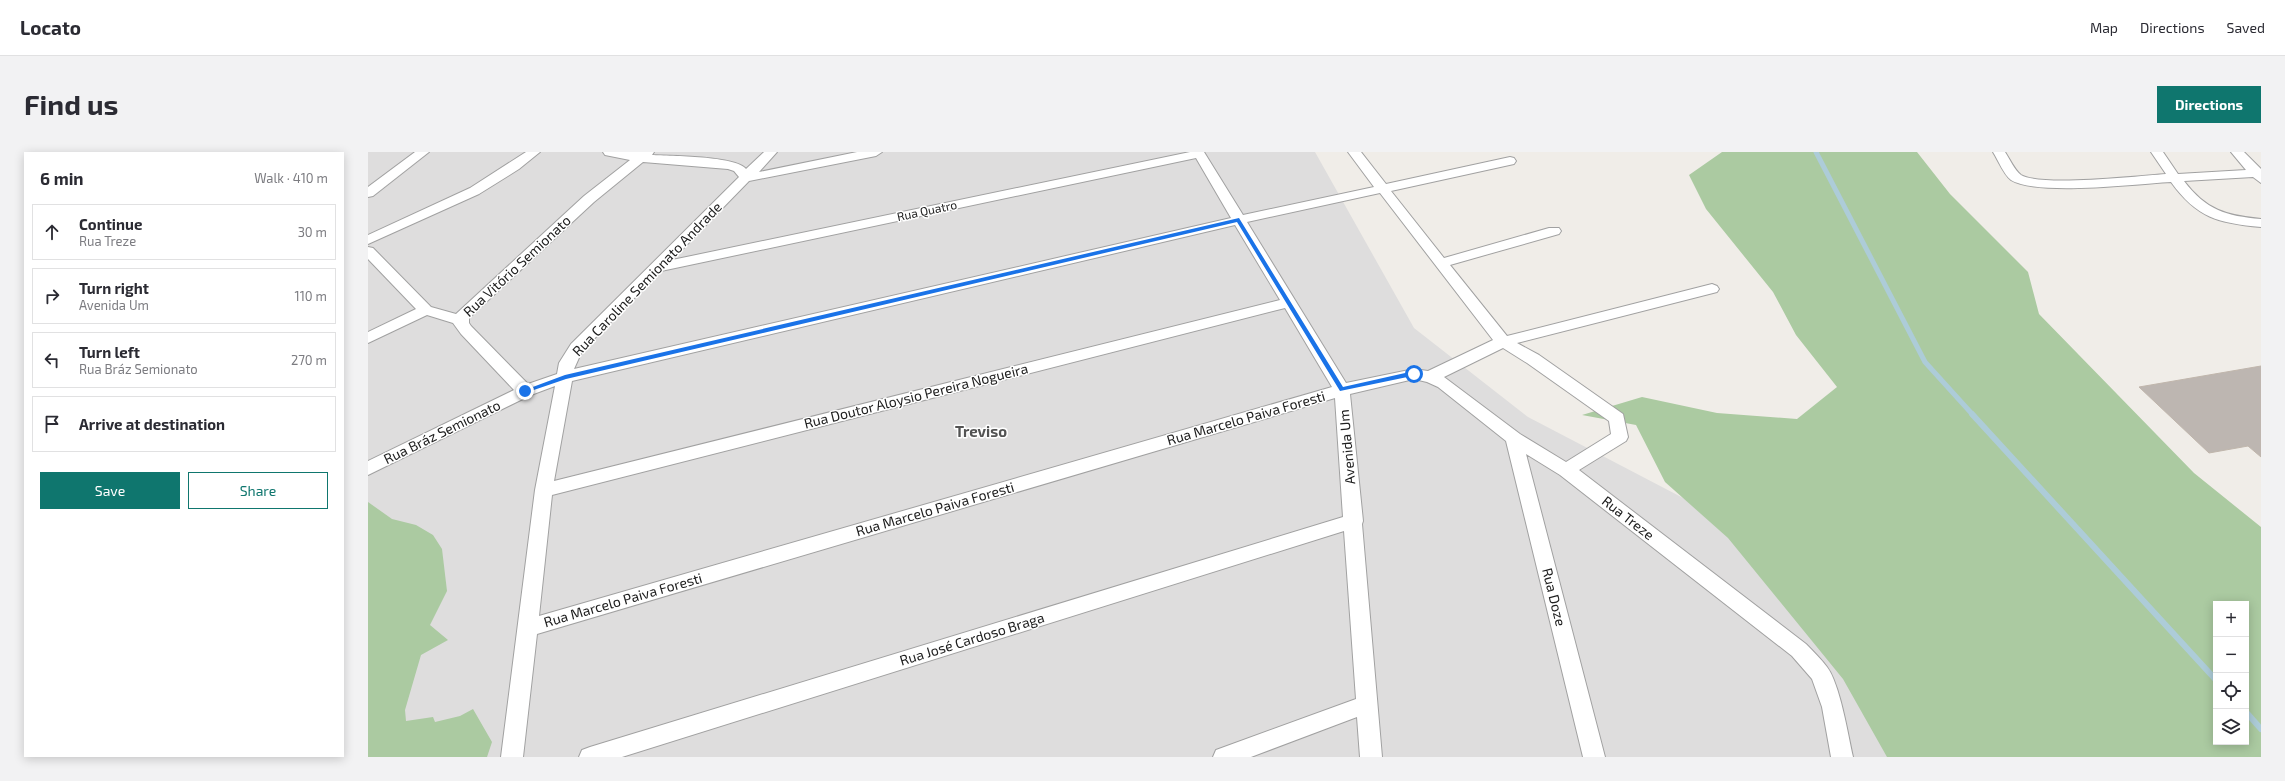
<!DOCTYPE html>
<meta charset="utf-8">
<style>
body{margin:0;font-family:"Exo 2",sans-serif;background:#f2f2f3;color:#2b2b33}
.controls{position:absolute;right:12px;bottom:12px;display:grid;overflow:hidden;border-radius:0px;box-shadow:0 2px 10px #0003}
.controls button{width:36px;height:36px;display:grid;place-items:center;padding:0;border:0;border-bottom:1px solid #e1e1e2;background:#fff;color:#2b2b33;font:20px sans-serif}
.stop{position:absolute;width:12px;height:12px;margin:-9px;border:3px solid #1a73e8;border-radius:50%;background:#fff}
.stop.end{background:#1a73e8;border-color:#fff;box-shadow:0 1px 4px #0008}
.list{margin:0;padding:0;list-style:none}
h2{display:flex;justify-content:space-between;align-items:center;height:52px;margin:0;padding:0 16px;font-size:17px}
h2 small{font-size:13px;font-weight:400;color:#7c7c81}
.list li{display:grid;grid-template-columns:26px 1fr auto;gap:12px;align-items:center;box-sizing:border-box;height:56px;margin:0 8px 8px;padding:0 8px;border:1px solid #e1e1e2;border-radius:0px}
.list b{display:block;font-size:15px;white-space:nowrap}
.list p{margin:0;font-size:13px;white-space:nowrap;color:#7c7c81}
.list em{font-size:13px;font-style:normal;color:#7c7c81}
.actions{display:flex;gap:8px;padding:12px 16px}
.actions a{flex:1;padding:9px 0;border:1px solid #0f766e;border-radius:0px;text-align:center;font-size:14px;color:#0f766e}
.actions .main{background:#0f766e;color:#fff}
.icon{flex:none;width:22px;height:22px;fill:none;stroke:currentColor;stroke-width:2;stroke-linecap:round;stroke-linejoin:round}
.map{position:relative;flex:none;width:1893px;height:605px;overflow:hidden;border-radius:0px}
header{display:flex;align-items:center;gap:24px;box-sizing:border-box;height:56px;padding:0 20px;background:#fff;border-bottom:1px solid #e1e1e2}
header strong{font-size:19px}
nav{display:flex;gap:22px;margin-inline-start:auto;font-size:14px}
.intro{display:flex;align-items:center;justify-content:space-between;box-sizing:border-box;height:96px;padding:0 24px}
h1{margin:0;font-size:28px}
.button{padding:10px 18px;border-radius:0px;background:#0f766e;color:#fff;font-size:14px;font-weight:700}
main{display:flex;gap:24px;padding:0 24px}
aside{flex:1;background:#fff;border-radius:0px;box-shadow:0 2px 10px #0003}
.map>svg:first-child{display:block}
.residential{fill:#dedddd}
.forest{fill:#abcaa1;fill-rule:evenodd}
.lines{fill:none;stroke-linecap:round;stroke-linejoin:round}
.stream-far1{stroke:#adccd8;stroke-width:5}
.stream{stroke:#adccd8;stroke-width:6}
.building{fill:#bdb6b1;stroke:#c0b6ac}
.minor-casing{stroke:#a1a1a1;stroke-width:2}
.minor{fill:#fff;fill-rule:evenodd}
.route{fill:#1a73e8}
.labels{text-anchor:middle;stroke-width:3;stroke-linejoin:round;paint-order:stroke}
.far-street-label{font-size:12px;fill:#202020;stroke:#fff}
.street-label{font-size:14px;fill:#202020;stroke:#fff}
.neighbourhood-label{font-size:15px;font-weight:bold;fill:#535353;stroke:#fff}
</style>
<header>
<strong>Locato</strong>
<nav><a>Map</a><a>Directions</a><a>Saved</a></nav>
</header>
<div class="intro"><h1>Find us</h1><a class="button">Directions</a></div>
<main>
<aside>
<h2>6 min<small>Walk · 410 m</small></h2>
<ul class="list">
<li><svg class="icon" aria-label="ahead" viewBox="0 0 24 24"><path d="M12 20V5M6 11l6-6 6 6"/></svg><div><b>Continue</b><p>Rua Treze</p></div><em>30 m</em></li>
<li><svg class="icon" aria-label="right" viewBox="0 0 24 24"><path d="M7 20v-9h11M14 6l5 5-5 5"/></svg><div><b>Turn right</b><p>Avenida Um</p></div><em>110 m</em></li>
<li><svg class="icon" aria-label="left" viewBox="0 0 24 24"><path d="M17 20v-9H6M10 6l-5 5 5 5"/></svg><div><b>Turn left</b><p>Rua Bráz Semionato</p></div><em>270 m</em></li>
<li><svg class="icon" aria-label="arrive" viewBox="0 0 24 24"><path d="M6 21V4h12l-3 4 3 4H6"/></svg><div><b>Arrive at destination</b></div></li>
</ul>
<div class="actions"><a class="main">Save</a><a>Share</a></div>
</aside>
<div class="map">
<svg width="1893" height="605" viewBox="0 0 1893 605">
<rect width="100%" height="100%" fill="#f0ede8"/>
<path class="residential" d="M0 0H947L1046 176 1160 265 1455 419 1549 605H0Z"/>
<g class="forest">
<path d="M1354 0H1549L1582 42 1660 120 1671 162 1826 321 1893 375V605H1519L1475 527 1360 386 1297 330 1268 273 1214 263 1274 245 1349 261 1429 267 1469 235 1428 183 1405 140 1338 57 1321 23ZM1848 452H1878V590H1848Z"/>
<path d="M0 350 24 367 48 373 65 383 74 397 79 439 62 473 80 488 53 503 37 558 38 569 65 565 67 570 92 564 105 557 124 590 119 605H0Z"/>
</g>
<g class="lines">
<path class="stream-far1" d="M1448 0 1557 210 1605 263"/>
<g class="stream">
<path d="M1604 262 1848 528"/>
<path d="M1878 560 1893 577"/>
</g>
</g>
<path class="building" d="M1893 214V305L1880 294 1841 301 1771 235Z"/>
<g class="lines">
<g class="minor-casing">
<g id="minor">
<path d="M47 0H61L5 44 0 45V35Z"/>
<path d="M158 0H172L151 17 111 42 0 92V83L102 36Z"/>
<path d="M235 0H286L284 3C302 4 369 4 378 17L396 0H409L391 20 489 0H514L508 4 381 29 304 108 822 0H836L875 63 1006 35 980 0H993L1018 32 1142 5 1146 6 1148 9 1146 12 1023 39 1076 106 1181 76H1191L1193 79 1191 82 1082 113 1139 184 1344 132 1349 134 1351 137 1349 140 1149 191 1171 203 1255 262 1260 285 1258 289 1211 318 1438 492C1445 499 1453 507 1459 515 1472 532 1480 583 1485 605H1463L1454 555 1444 527 1424 504 1192 323 1158 302 1237 605H1215L1138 289 1070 235 1059 230 1046 227 982 242 995 369 994 372 1014 605H992L989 565 883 605H845L848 598 988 547 976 379 254 605H211L214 598 222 595 975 365 967 246 169 482 155 605H133L167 338 187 234 163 243 0 323V309L146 238 93 182 85 171 59 163 0 191V180L48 157 0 107V95L5 96 63 155 88 162 216 44 262 8 237 3ZM828 6 863 66 206 217 214 199 293 119ZM275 10 360 17 366 19 371 25 203 192 191 211 189 222 160 232 103 174 101 171V166L226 50ZM1012 41 1125 188 1060 219 1046 217 978 231 879 70ZM867 73 912 148 186 329 204 229ZM917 156 964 235 171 464 184 343ZM1135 196 1159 211 1241 269 1243 282 1198 310 1152 282 1076 225Z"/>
<path d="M1625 0H1637C1641 6 1647 19 1653 23 1673 35 1770 24 1798 22L1783 0H1795L1810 22 1878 18 1863 0H1876L1893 17V31L1885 25 1816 29C1838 58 1858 64 1893 67V75C1850 71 1829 66 1803 30 1769 32 1669 44 1643 28 1636 23 1630 8 1625 0Z"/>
</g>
</g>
<use href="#minor" class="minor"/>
</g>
<path class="route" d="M871 66 975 235 1046 219 1049 223 972 239 869 70 198 227 157 241 154 239 197 223Z"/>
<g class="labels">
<g class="far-street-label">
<text transform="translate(559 59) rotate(-12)" y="4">Rua Quatro</text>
</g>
<g class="street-label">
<text transform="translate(149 114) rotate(-43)" y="5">Rua Vitório Semionato</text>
<text transform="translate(279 127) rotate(-46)" y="5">Rua Caroline Semionato Andrade</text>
<text transform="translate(548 244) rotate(-14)" y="5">Rua Doutor Aloysio Pereira Nogueira</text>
<text transform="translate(878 266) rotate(-16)" y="5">Rua Marcelo Paiva Foresti</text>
<text transform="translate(74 280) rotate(-26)" y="5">Rua Bráz Semionato</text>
<text transform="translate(979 295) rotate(-95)" y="5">Avenida Um</text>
<text transform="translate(567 357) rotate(-16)" y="5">Rua Marcelo Paiva Foresti</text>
<text transform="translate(1260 366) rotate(38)" y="5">Rua Treze</text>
<text transform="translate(1186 445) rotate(76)" y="5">Rua Doze</text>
<text transform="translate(255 448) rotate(-16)" y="5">Rua Marcelo Paiva Foresti</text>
<text transform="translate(604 487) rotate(-17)" y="5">Rua José Cardoso Braga</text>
</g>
<g class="neighbourhood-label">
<text x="613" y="285">Treviso</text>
</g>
</g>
</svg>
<div class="controls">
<button>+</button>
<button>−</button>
<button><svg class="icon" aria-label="locate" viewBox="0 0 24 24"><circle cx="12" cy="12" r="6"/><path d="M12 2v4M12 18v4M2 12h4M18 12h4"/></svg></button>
<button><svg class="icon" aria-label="layers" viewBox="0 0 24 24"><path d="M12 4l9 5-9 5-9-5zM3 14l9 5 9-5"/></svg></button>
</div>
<div class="stop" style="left:1046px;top:222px"></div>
<div class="stop end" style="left:157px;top:239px"></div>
</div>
</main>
